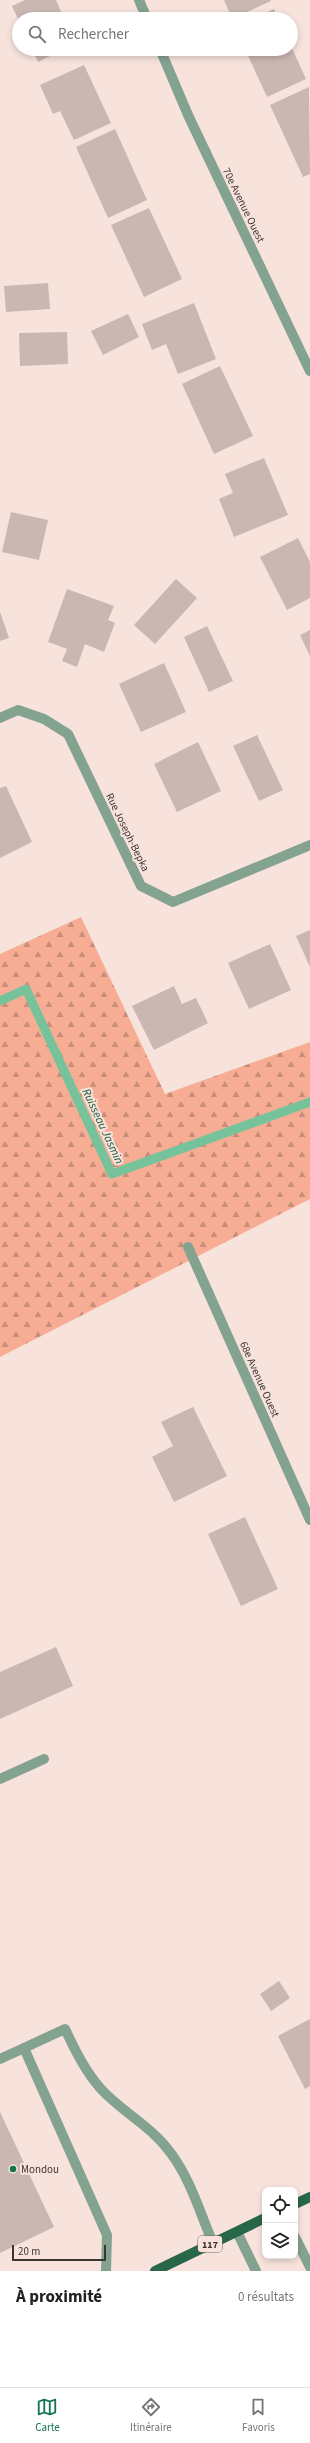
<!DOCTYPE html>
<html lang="fr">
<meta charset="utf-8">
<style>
body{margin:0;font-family:"Source Sans 3",sans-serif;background:#f6f6f6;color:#222}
.controls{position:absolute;right:12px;bottom:12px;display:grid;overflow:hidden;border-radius:8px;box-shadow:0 2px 6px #0003}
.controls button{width:36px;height:36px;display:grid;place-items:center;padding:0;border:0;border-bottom:1px solid #e0e0e0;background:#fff;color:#222;font:20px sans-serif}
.scale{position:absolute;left:12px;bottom:10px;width:94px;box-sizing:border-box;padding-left:4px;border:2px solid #3d3532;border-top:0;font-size:11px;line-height:14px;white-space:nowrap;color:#3d3532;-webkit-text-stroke:3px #f7e3dc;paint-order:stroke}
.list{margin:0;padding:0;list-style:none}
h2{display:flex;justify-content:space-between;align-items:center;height:52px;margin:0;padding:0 16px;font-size:17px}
h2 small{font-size:13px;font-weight:400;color:#767676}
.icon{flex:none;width:22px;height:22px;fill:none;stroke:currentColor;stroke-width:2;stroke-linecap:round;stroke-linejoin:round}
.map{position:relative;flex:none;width:310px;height:2271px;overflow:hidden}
.search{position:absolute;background:#fff;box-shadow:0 2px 6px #0003;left:12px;right:12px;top:12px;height:44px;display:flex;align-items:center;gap:10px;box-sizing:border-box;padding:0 14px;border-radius:22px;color:#767676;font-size:15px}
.sheet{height:116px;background:#fff}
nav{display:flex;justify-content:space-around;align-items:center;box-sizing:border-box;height:56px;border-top:1px solid #e0e0e0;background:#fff;font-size:11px;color:#767676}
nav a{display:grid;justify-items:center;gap:2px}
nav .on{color:#11764e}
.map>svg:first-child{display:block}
.forest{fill:url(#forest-firs)}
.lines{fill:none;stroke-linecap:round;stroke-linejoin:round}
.stream{stroke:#76c39b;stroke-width:9}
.building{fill:#cab7b1}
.service{stroke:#83a290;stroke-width:10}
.minor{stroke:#83a290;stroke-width:10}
.primary{stroke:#28674a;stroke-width:10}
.poi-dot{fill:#11764e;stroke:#f7e3dc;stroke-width:1.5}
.labels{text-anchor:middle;stroke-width:4;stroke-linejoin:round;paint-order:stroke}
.shield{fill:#f7e3dc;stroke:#756965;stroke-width:1}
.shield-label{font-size:10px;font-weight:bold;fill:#3d3532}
.street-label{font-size:11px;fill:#3d3532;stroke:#f7e3dc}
.poi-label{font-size:11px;fill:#3d3532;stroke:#f7e3dc;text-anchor:start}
.water-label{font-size:12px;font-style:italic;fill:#215b40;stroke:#f7e3dc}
</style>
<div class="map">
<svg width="310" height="2271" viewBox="0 0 310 2271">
<defs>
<pattern id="forest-firs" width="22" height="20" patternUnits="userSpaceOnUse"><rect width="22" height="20" fill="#f7ad94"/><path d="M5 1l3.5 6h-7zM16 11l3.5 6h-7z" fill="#c98e79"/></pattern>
</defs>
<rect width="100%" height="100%" fill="#f7e3dc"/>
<path class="forest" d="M81 917 165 1094 310 1042V1199L0 1357V954Z"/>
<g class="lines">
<path class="stream" d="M0 1001 26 989 112 1174 310 1102"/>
</g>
<g class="building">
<path d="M25 0H56L64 19H18L12 6Z"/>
<path d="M224 0H270L271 1 232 19Z"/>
<path d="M274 9 279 19H252Z"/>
<path d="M291 46 306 79 267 97 245 49H291Z"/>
<path d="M32 49H64L38 62Z"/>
<path d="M84 65 111 123 74 140 60 111 53 114 40 85Z"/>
<path d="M309 87 310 174 303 177 270 105Z"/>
<path d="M115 129 147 200 108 218 76 147Z"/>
<path d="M149 208 182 279 144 297 111 225Z"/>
<path d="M48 283 50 309 6 312 4 286Z"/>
<path d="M194 303 216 359 178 374 166 344 152 350 142 324Z"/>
<path d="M128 314 139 337 103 355 91 331Z"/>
<path d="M67 332 68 364 20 366 19 333Z"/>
<path d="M220 366 253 436 214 454 182 384Z"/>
<path d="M264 458 288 515 234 537 219 499 233 493 225 474Z"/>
<path d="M11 512 48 520 39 560 2 552Z"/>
<path d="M298 538 310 562V598L287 610 260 557Z"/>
<path d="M176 579 197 598 155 644 134 625Z"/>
<path d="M67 589 114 606 108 620 115 623 104 652 85 644 77 667 62 661 67 649 48 642Z"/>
<path d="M0 612 9 638 0 641Z"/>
<path d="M207 626 233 681 209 692 184 637Z"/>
<path d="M310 630V656L300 635Z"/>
<path d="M164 663 186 712 141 732 119 684Z"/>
<path d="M257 735 283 790 259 801 233 746Z"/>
<path d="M198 742 221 791 177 812 154 764Z"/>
<path d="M6 786 32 842 0 858V788Z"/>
<path d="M310 930V967L296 936Z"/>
<path d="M270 944 291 990 249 1009 228 963Z"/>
<path d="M174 986 182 1004 196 998 208 1023 154 1050 132 1006Z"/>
<path d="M193 1407 227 1476 174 1502 152 1457 173 1446 161 1422Z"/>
<path d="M245 1517 278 1589 241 1606 208 1534Z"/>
<path d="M56 1647 73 1686 0 1719V1672Z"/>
<path d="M279 1981 290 1998 271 2011 260 1994Z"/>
<path d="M310 2019V2086L305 2089 278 2036Z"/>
<path d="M0 2112 54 2227 0 2253Z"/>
</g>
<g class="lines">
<g class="service">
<path d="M24 2048 65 2029C75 2050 85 2071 101 2089 122 2112 151 2126 170 2152 190 2178 200 2213 213 2243"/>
<path d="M0 2059 24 2048 107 2235 106 2271"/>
<path d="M237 2232 256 2271"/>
<path d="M295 2237 310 2267"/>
</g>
<g class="minor">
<path d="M139 0 147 19"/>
<path d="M160 49 188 115 310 371"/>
<path d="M0 718 18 710 44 719 68 734 141 886 173 902 310 845"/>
<path d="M188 1247 310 1520"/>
<path d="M0 1779 44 1759"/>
</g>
<g class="primary">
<path d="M295 2204 310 2197"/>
<path d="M155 2271 265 2218"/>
</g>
</g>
<circle class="poi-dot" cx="13" cy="2169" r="4"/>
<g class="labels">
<rect class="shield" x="198" y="2236" width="24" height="16" rx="3"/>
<g class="shield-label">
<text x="210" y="2248">117</text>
</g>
<g class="street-label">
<text transform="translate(244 205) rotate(64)" y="4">70e Avenue Ouest</text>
<text transform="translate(128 832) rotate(64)" y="4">Rue Joseph-Bepka</text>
<text transform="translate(260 1379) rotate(66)" y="4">68e Avenue Ouest</text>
</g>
<g class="poi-label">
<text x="21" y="2173">Mondou</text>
</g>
<g class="water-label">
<text transform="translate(103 1126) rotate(65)" y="4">Ruisseau Jasmin</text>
</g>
</g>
</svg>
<div class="controls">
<button><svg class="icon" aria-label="locate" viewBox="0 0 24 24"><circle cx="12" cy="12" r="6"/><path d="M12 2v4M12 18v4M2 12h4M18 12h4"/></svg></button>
<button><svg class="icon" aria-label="layers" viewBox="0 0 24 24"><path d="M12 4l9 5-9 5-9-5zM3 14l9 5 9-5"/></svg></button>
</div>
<div class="scale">20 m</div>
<div class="search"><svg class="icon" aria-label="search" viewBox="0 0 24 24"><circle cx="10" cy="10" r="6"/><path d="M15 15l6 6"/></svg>Rechercher</div>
</div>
<section class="sheet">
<h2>À proximité<small>0 résultats</small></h2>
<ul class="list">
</ul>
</section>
<nav>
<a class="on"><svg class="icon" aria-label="map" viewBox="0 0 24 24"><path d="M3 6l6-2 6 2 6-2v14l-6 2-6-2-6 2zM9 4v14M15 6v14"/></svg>Carte</a>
<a><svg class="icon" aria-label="directions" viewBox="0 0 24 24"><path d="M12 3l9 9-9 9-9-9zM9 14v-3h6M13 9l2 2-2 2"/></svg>Itinéraire</a>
<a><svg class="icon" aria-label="saved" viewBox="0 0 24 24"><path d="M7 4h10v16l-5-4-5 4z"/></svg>Favoris</a>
</nav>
